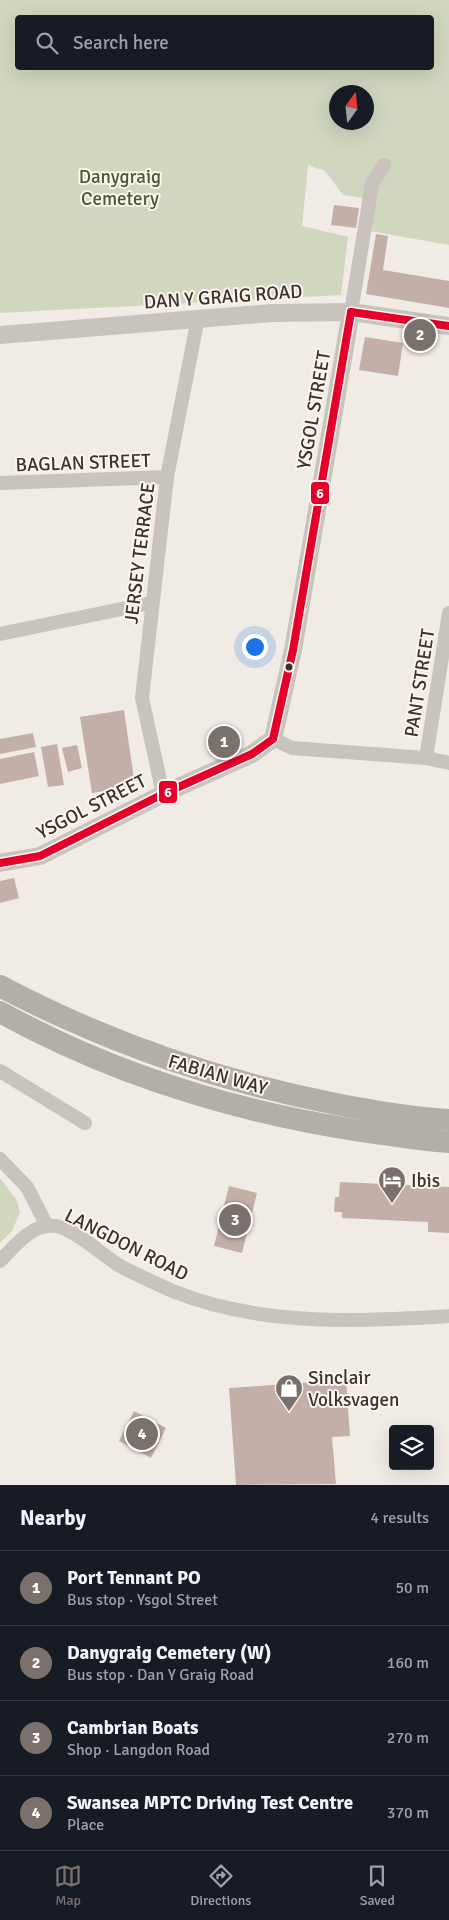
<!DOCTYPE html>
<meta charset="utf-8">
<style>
body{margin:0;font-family:Signika,sans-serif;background:#20242c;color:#f1f3f6}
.controls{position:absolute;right:15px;bottom:15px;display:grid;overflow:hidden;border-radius:5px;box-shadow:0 5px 20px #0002}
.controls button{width:45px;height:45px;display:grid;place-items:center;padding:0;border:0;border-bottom:1px solid #363941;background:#171b24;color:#f1f3f6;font:25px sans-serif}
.compass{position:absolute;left:329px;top:85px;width:45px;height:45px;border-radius:50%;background:#171b24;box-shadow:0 5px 20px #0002;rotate:15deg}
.you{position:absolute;left:254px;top:646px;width:18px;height:18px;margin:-12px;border:4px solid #fff;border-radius:50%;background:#1a73e8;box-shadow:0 0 0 8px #1a73e833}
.badge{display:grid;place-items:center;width:32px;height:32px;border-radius:50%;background:#7a716c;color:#fff;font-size:16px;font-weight:700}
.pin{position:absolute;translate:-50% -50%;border:2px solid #fff;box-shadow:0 1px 5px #0006}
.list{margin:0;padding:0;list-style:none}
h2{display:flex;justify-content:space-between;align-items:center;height:65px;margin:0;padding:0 20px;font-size:21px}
h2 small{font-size:16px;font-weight:400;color:#9ea1a6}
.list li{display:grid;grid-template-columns:32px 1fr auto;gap:15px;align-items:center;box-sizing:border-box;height:75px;padding:0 20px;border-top:1px solid #363941}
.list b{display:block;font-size:19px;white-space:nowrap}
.list p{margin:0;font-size:16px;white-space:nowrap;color:#9ea1a6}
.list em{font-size:16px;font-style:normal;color:#9ea1a6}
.icon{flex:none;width:28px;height:28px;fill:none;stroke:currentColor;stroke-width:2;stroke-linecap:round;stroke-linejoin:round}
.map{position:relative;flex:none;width:449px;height:1485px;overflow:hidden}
.search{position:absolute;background:#171b24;box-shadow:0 5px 20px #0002;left:15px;right:15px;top:15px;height:55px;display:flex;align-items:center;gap:12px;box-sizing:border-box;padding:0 18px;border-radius:5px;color:#9ea1a6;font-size:19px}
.sheet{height:365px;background:#171b24}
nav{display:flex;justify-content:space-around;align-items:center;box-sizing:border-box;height:70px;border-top:1px solid #363941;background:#171b24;font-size:14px;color:#9ea1a6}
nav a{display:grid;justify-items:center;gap:2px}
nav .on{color:#7a716c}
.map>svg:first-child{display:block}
.green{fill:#d1d6bf;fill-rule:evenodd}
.building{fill:#c3afa7}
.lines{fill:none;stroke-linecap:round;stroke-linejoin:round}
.minor{stroke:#c9c3be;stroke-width:14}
.tertiary{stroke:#c9c3be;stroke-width:18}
.trunk{stroke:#b4aea8;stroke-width:22}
.bus-1-casing{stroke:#fbf5ee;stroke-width:11}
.bus-1{stroke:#e4002b;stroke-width:8}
.bus-dot{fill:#3b302b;stroke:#fbf5ee;stroke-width:2}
.labels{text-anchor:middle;stroke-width:4;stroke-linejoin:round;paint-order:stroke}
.park-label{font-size:19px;fill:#4a5a2e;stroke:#fbf5ee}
.street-label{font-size:19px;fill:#3b302b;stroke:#fbf5ee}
.poi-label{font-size:19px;fill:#3b302b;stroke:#fbf5ee;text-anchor:start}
.line-badge{stroke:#fbf5ee;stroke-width:2}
.badge-label{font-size:14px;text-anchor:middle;font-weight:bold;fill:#fff}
</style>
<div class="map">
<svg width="449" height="1485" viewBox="0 0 449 1485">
<rect width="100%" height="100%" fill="#f0ebe5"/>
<g class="green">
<path d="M0 0H449V245L358 229 363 198 343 195 325 171 308 165 302 226 348 237 341 295 0 313ZM18 18H432V68H18ZM336 92H366V122H336Z"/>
<path d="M0 1178 16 1199 20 1212 12 1231 0 1243Z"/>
</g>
<g class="building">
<path d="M334 205 359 208 356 228 331 225Z"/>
<path d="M376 234 388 236 383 270 449 281V308L366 294Z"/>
<path d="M365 337 403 343 398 376 359 370Z"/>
<path d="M124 710 135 786 92 793 80 717Z"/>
<path d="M33 733 36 747 0 754V739Z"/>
<path d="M57 744 64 785 48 787 41 747Z"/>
<path d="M77 745 82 768 68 772 62 748Z"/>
<path d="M34 752 39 776 0 784V759Z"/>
<path d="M14 878 19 898 0 903V881Z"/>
<path d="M340 1182 449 1187V1233L428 1232V1222L342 1218V1212H334L335 1197H339Z"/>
<path d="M229 1186 257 1193 242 1253 214 1246Z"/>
<path d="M346 1380 350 1436 332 1437 336 1484 236 1485 229 1388Z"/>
<path d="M134 1411 166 1428 151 1458 119 1441Z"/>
</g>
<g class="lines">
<g class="minor">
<path d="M351 312 372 184 384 165"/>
<path d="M0 483 167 477"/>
<path d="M0 634 151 603"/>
<path d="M273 739 292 748 426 758 449 763"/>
<path d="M426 758 449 613"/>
<path d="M163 794 142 698 167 477 198 318"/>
<path d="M0 1071 85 1123"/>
<path d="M0 1159 27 1187 47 1226"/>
<path d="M0 1261C16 1245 34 1220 60 1227 76 1231 104 1256 120 1266 137 1275 157 1284 175 1292 261 1326 359 1322 449 1316"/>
</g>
<g class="tertiary">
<path d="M0 335 272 313 351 312 449 326"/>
<path d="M0 863 40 856 163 794 252 754 273 739 293 650 351 312"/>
</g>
<g class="trunk">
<path d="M0 986C106 1042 219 1081 336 1104 373 1111 411 1118 449 1120"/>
<path d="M0 1012C112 1074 236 1112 362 1131 391 1135 420 1140 449 1142"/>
</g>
<g class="bus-1-casing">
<g id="bus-1">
<path d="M351 312 449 326"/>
<path d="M0 863 40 856 163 794 252 754 273 739 293 650 351 312"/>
</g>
</g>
<use href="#bus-1" class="bus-1"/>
</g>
<defs>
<g id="hotel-pin" transform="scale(1.4375)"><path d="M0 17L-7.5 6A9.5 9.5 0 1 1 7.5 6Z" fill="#7a716c" stroke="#fbf5ee"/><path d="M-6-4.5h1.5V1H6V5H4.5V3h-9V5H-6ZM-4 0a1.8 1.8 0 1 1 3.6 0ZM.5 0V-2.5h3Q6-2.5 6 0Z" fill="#fff"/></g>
<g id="shop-pin" transform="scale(1.4375)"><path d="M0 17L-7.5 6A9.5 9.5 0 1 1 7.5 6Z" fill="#7a716c" stroke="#fbf5ee"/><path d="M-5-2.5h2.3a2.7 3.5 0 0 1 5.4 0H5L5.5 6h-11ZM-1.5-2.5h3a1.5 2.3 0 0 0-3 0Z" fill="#fff"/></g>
</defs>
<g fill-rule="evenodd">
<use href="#hotel-pin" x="392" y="1180"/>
<use href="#shop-pin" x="289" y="1388"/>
</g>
<circle class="bus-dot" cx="289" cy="667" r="4.5"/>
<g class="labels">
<g class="park-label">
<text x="120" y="183">Danygraig<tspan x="120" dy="22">Cemetery</tspan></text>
</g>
<g class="street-label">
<text transform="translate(223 296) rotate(-4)" y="7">DAN Y GRAIG ROAD</text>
<text transform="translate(313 410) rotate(-80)" y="7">YSGOL STREET</text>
<text transform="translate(83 462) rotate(-2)" y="7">BAGLAN STREET</text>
<text transform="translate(139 553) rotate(-83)" y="7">JERSEY TERRACE</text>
<text transform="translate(419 683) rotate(-81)" y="7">PANT STREET</text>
<text transform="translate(91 806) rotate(-27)" y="7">YSGOL STREET</text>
<text transform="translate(218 1074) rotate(16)" y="7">FABIAN WAY</text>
<text transform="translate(127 1244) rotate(27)" y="7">LANGDON ROAD</text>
</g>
<g class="poi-label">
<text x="411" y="1187">Ibis</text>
<text x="308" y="1384">Sinclair<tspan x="308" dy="22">Volksvagen</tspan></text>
</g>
</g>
<g class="line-badge">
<rect x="310" y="481" width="20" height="24" rx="5" fill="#e4002b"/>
<rect x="158" y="780" width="20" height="24" rx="5" fill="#e4002b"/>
</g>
<g class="badge-label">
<text x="320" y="498">6</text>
<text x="168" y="797">6</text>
</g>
</svg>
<div class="controls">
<button><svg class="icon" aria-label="layers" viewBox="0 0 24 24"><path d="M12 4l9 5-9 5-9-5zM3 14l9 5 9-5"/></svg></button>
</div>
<svg class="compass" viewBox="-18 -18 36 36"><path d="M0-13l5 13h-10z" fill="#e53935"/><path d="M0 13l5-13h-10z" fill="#9ea1a6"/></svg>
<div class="you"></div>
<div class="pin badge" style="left:224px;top:742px">1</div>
<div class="pin badge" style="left:420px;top:335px">2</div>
<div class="pin badge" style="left:235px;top:1220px">3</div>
<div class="pin badge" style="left:142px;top:1434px">4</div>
<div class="search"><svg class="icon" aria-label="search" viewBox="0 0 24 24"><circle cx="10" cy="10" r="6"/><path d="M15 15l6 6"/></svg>Search here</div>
</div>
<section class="sheet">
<h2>Nearby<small>4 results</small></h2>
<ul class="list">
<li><span class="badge">1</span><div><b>Port Tennant PO</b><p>Bus stop · Ysgol Street</p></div><em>50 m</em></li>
<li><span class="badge">2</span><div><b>Danygraig Cemetery (W)</b><p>Bus stop · Dan Y Graig Road</p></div><em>160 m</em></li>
<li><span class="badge">3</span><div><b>Cambrian Boats</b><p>Shop · Langdon Road</p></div><em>270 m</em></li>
<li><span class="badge">4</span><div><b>Swansea MPTC Driving Test Centre</b><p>Place</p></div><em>370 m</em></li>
</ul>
</section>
<nav>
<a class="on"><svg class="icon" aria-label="map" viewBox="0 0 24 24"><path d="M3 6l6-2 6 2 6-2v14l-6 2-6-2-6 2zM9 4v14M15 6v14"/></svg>Map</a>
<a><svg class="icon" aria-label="directions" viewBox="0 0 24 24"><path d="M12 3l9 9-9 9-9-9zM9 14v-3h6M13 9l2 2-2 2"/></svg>Directions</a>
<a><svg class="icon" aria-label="saved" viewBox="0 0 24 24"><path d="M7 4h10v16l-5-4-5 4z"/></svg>Saved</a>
</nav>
